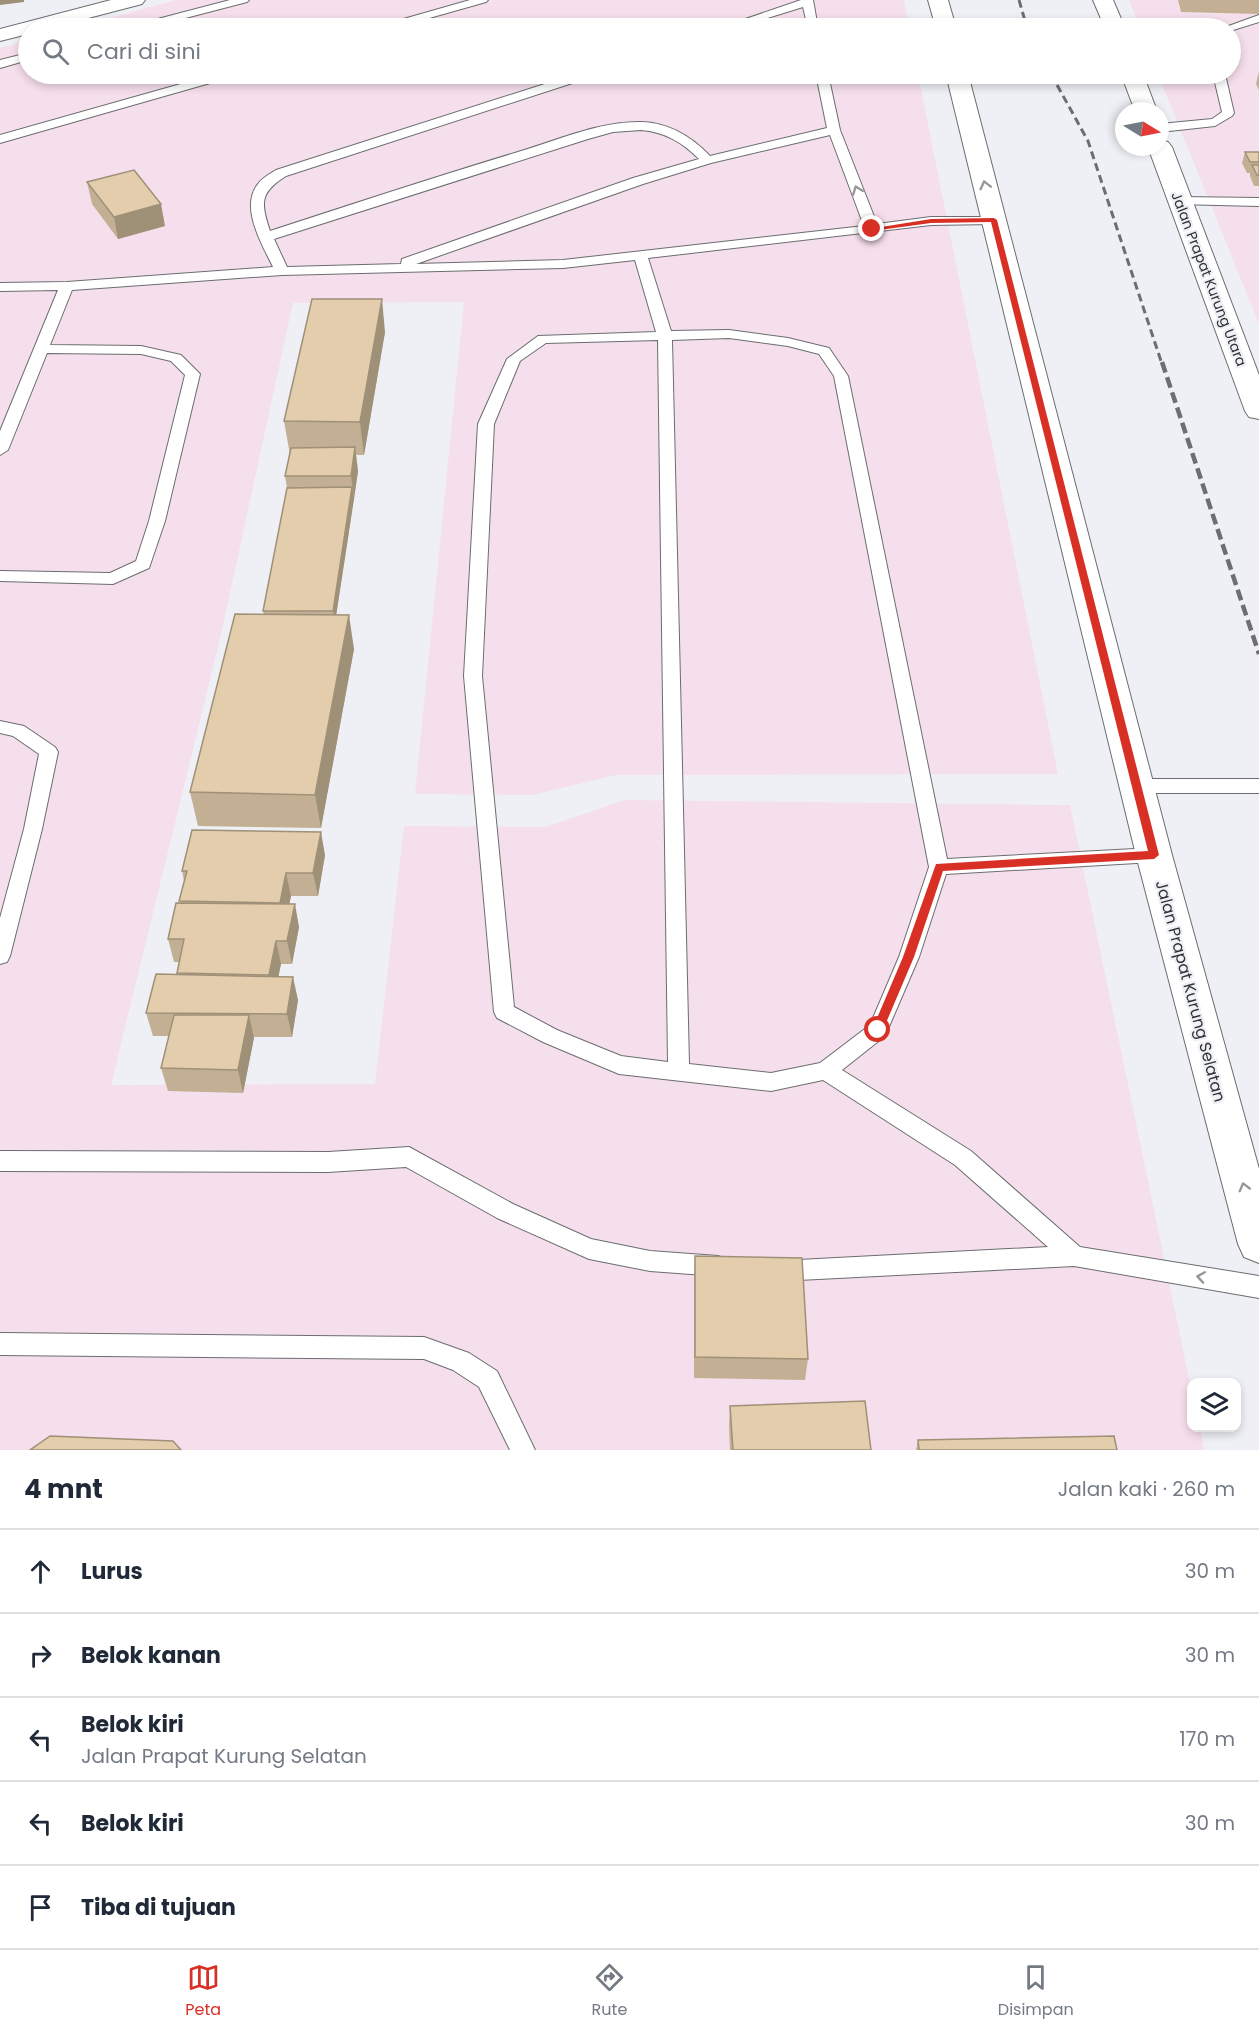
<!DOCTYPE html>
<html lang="id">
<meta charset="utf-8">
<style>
body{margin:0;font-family:Poppins,sans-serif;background:#f6f6f7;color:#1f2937}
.controls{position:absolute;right:18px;bottom:18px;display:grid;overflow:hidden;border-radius:12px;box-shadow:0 3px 9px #0003}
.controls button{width:54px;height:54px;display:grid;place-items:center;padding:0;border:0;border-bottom:2px solid #e0e1e3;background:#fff;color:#1f2937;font:30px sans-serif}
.compass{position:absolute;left:1115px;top:102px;width:54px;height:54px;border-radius:50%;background:#fff;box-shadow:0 3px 9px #0003;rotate:100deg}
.stop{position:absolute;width:18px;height:18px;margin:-14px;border:4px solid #d93025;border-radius:50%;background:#fff}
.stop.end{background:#d93025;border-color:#fff;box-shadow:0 2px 6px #0008}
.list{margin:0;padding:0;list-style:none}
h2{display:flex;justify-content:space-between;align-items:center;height:78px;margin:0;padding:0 24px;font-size:26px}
h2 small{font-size:20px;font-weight:400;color:#747a83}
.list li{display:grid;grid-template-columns:39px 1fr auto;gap:18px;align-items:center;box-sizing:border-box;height:84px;padding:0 24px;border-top:2px solid #e0e1e3}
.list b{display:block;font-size:22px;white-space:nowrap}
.list p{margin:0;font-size:20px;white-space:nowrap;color:#747a83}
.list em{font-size:20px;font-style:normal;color:#747a83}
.icon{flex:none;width:33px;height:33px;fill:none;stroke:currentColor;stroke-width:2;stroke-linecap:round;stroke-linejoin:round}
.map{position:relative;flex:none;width:1259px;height:1450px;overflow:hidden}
.search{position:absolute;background:#fff;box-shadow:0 3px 9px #0003;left:18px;right:18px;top:18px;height:66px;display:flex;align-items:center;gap:15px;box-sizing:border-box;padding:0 21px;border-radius:33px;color:#747a83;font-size:22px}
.sheet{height:498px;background:#fff}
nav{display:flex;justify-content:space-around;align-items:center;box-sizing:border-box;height:84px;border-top:2px solid #e0e1e3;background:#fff;font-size:16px;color:#747a83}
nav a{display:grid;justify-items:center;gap:3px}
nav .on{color:#d93025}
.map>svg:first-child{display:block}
.industrial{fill:#f6dfec}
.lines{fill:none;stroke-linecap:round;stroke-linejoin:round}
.service-casing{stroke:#6a6d70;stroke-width:2}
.minor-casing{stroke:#6a6d70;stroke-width:2}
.tertiary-casing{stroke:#6a6d70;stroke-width:2}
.service{fill:#fff;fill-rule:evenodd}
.minor{fill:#fff;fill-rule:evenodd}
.tertiary{fill:#fff;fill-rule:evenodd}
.rail-far1{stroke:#6c6e71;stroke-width:3;stroke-dasharray:8 4.5;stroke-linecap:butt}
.rail{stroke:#6c6e71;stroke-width:4.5;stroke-dasharray:11 5;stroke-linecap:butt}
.wall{fill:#c3b094}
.shaded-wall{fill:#9f9078}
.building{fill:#e3cdac;stroke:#9f9078;stroke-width:1.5}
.oneway{stroke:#989899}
.route{fill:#d93025}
.labels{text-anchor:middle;stroke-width:4.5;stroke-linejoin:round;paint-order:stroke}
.far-street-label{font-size:14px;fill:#303133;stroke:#eef0f5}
.street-label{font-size:16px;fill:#303133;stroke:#eef0f5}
</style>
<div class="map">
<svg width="1259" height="1450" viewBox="0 0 1259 1450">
<rect width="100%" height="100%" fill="#eef0f5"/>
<g class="industrial">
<path d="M176 0H904L909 28H72Z"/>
<path d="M1129 0H1259V324L1158 74H1230V28H1140Z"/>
<path d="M28 40V74H918L1058 774 616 775 533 795 415 794 464 302 293 303 220 639 111 1085 375 1084 404 826 545 827 625 800 1070 805 1191 1388 1192 1428H1200L1204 1450H0V48Z"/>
</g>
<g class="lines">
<g class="service-casing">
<g id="service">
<path d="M230 0H249L247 2 147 28H129L131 26Z"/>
<path d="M470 0H488L486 2 394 28H377L379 26Z"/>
<path d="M801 0H813L818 28H808L803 7 735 28H719Z"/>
<path d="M1259 15V22L1230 31V28H1223Z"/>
<path d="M28 53V60L0 68V60Z"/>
<path d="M216 74H233L231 77 0 143V135Z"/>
<path d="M576 74H593L591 77 286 176C259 193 261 203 270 231 353 204 435 177 518 152 558 140 600 121 642 122 669 123 691 136 710 156L827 128 816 74H828L840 130 877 224 931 217H999L1001 220 999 223 994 224 931 225 648 258 671 331 729 330 788 338 829 348 848 376 947 859 1154 848 1161 850 1164 855 1161 860 1154 862 946 874 919 957 885 1036 842 1070 971 1151 1080 1247 1259 1276V1298L1074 1266 779 1281 771 1278 767 1271 771 1264 779 1261 1048 1247 955 1165 823 1080 771 1091 619 1074 543 1042 497 1018 494 1012 464 676 478 424 507 359 538 336 656 332 635 260 563 268 282 275 72 290 50 345 141 346 181 355 200 374 165 521 149 568 113 584 0 581V571L110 573 136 561 149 521 185 375 171 361 141 354 47 353 8 450 0 455V431L58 290 0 291V283L67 282 273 267C263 246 239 207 258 184 262 178 270 174 276 170ZM641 130C665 132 682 142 699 159L633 178 402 259 401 264 287 267 274 239 588 139 613 132ZM830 135 864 226 563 260 416 264 643 184 711 163ZM729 338 788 346 819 354 834 376 929 867 899 957 870 1025 820 1063 771 1073 689 1064 672 340ZM658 340 668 1062 621 1056 557 1030 514 1007 482 676 494 424 520 361 546 343Z"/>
<path d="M1213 74H1225L1234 113 1232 116 1215 126 1160 132V124L1212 119 1222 112Z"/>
<path d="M1180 197 1259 198V206L1175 204 1173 201 1175 198Z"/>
<path d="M0 721 24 726 55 747 58 752 42 829 10 956 7 962 0 964V918L24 829 39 754 13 736 0 733Z"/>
<path d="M1137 779H1259V793H1137L1130 791 1128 786 1130 781Z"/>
<path d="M409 1147 513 1204 591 1239 650 1251 718 1256 726 1259 730 1266 726 1273 718 1276 650 1271 589 1259 497 1218 406 1167 328 1172 0 1171V1151L328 1152Z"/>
<path d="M0 1333 424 1337 469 1353 497 1371 535 1450H510L479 1387 453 1370 424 1359 0 1355Z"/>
</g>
</g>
<g class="minor-casing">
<path id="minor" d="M111 0H145L142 4 50 28H28V34L0 41V29Z"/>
</g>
<g class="tertiary-casing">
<g id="tertiary">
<path d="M928 0H948L956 28H936Z"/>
<path d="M1093 0H1113L1125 28H1105Z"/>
<path d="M946 74H968L1172 855 1259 1169V1263L1244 1257 1238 1244 1136 855Z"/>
<path d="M1121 74H1143L1157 111H1135Z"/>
<path d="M1160 140 1168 142 1172 147 1259 375V419L1249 417 1245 411 1148 147H1160Z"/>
</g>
</g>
<use href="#service" class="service"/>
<use href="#minor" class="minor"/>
<use href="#tertiary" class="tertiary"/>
<g class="rail-far1">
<path d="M1019 0 1027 28"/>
<path d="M1051 74 1088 141 1162 364"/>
</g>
<path class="rail" d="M1162 362 1259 654"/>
</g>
<g class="wall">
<path d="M1178 0H1259V14L1181 12Z"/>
<path d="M1259 71V90L1256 84Z"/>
<path d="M1245 152H1259V186H1254L1250 176V173H1247L1242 163Z"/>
<path d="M87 182 165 226 118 239 92 204Z"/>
<path d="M385 332 364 455H356L358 471 336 615 354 649 321 828 198 826 190 792 264 614 263 611 287 488 285 476 290 455 284 421Z"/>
<path d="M325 855 318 896H291L289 904 299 927 292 964H281L278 976 298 1000 292 1037H254L243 1093 168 1091 161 1068 169 1036H153L146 1013 177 975 179 962H174L168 939 180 903 184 881 182 871Z"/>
<path d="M695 1256 808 1359 805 1380 694 1378V1278Z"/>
<path d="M730 1406 871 1450H730L729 1426Z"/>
<path d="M918 1440 1117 1450H916Z"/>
</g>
<g class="shaded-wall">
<path d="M0 0H24V2L0 5Z"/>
<path d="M161 204 165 226 118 239 114 217Z"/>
<path d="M382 299 385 332 364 455 360 422Z"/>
<path d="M355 447 358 471 354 499 351 476Z"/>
<path d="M352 487 354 499 335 623 333 611Z"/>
<path d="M349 615 354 649 321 828 315 795Z"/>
<path d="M321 832 325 855 318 896 313 873Z"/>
<path d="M286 873 291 896 285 926 280 903Z"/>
<path d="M295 904 299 927 292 964 287 941Z"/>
<path d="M276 941 281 964 274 998 269 975Z"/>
<path d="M293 977 298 1000 292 1037 287 1014Z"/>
<path d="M249 1015 254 1038 243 1093 238 1070Z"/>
</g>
<g class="building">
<path d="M1245 152H1259V162H1250Z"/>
<path d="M1252 165H1259V175H1257Z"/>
<path d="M134 170 161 204 114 217 87 182Z"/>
<path d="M312 299H382L360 422 284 421Z"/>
<path d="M355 447 351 476H285L291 448Z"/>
<path d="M352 487 333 611H263L287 488Z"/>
<path d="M235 614 349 615 315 795 190 792Z"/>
<path d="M192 830 321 832 313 873H286L280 903 179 901 187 871H182Z"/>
<path d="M176 903 295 904 287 941H276L269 975 177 973 184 939H168Z"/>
<path d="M156 974 293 977 287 1014 146 1013Z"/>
<path d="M174 1015H249L238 1070 161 1068Z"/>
<path d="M695 1256 802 1258 808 1359 695 1357Z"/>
<path d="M865 1401 871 1450H733L730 1406Z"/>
<path d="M50 1436 173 1441 181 1450H30Z"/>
<path d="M1114 1436 1117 1450H919L918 1440Z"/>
</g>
<defs><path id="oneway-chevron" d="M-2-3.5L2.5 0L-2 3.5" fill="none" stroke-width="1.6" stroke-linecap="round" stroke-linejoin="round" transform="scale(1.5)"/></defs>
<g class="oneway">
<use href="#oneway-chevron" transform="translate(985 185) rotate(-104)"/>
<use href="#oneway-chevron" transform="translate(857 190) rotate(-111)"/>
<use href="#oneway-chevron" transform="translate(1244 1187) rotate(-105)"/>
<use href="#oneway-chevron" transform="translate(1201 1277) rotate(-171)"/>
</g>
<path class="route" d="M994 218 997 220 1159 855 1154 859 943 871 914 957 883 1030 878 1035 872 1030 903 957 936 864 1148 851 991 222 931 223 872 231 869 229 931 219Z"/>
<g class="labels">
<g class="far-street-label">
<text transform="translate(1209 279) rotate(69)" y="5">Jalan Prapat Kurung Utara</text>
</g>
<g class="street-label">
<text transform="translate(1191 991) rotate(75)" y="6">Jalan Prapat Kurung Selatan</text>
</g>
</g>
</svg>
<div class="controls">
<button><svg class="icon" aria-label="layers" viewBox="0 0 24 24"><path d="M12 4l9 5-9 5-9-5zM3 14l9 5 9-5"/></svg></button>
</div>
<svg class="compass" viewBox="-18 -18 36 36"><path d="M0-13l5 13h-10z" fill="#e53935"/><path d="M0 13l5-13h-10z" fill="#747a83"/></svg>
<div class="stop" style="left:878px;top:1030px"></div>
<div class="stop end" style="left:872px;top:229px"></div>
<div class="search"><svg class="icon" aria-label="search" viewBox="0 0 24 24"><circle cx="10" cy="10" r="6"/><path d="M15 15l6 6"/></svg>Cari di sini</div>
</div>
<section class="sheet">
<h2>4 mnt<small>Jalan kaki · 260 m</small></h2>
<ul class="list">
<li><svg class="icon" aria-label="ahead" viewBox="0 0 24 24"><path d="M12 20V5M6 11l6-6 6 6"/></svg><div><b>Lurus</b></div><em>30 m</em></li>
<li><svg class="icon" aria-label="right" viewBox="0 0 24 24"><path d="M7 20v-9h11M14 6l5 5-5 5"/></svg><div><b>Belok kanan</b></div><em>30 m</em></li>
<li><svg class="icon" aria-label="left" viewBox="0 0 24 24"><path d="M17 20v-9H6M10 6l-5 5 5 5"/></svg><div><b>Belok kiri</b><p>Jalan Prapat Kurung Selatan</p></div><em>170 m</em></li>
<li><svg class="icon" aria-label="left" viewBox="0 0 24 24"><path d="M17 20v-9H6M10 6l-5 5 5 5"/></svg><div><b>Belok kiri</b></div><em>30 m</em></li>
<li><svg class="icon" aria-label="arrive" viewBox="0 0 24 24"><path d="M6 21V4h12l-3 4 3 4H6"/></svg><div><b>Tiba di tujuan</b></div></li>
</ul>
</section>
<nav>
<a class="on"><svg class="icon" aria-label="map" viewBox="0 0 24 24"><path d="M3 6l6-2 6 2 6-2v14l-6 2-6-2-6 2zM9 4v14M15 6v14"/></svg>Peta</a>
<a><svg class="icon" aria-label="directions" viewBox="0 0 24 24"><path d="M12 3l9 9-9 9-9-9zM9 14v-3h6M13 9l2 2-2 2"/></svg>Rute</a>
<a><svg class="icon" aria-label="saved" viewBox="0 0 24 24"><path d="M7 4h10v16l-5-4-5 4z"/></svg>Disimpan</a>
</nav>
